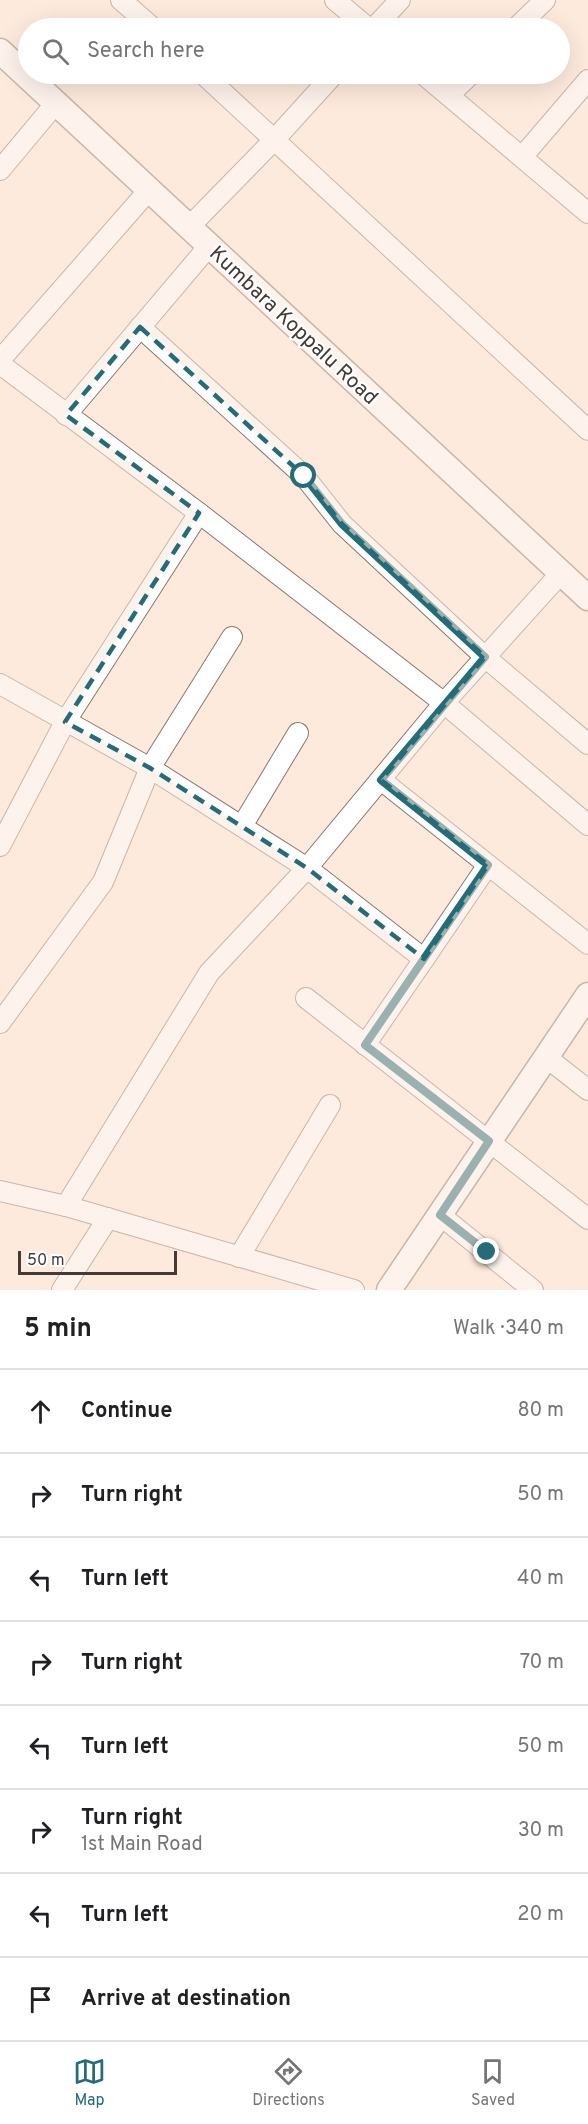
<!DOCTYPE html>
<meta charset="utf-8">
<style>
body{margin:0;font-family:Overpass,sans-serif;background:#f6f6f6;color:#202124}
.scale{position:absolute;left:18px;bottom:15px;width:159px;box-sizing:border-box;padding-left:6px;border:3px solid #433b36;border-top:0;font-size:16px;line-height:21px;white-space:nowrap;color:#433b36;-webkit-text-stroke:4px #fff;paint-order:stroke}
.stop{position:absolute;width:18px;height:18px;margin:-14px;border:4px solid #246d78;border-radius:50%;background:#fff}
.stop.end{background:#246d78;border-color:#fff;box-shadow:0 2px 6px #0008}
.list{margin:0;padding:0;list-style:none}
h2{display:flex;justify-content:space-between;align-items:center;height:78px;margin:0;padding:0 24px;font-size:26px}
h2 small{font-size:20px;font-weight:400;color:#757577}
.list li{display:grid;grid-template-columns:39px 1fr auto;gap:18px;align-items:center;box-sizing:border-box;height:84px;padding:0 24px;border-top:2px solid #e0e0e0}
.list b{display:block;font-size:22px;white-space:nowrap}
.list p{margin:0;font-size:20px;white-space:nowrap;color:#757577}
.list em{font-size:20px;font-style:normal;color:#757577}
.icon{flex:none;width:33px;height:33px;fill:none;stroke:currentColor;stroke-width:2;stroke-linecap:round;stroke-linejoin:round}
.map{position:relative;flex:none;width:588px;height:1290px;overflow:hidden}
.search{position:absolute;background:#fff;box-shadow:0 6px 24px #0002;left:18px;right:18px;top:18px;height:66px;display:flex;align-items:center;gap:15px;box-sizing:border-box;padding:0 21px;border-radius:33px;color:#757577;font-size:22px}
.sheet{height:750px;background:#fff}
nav{display:flex;justify-content:space-around;align-items:center;box-sizing:border-box;height:84px;border-top:2px solid #e0e0e0;background:#fff;font-size:16px;color:#757577}
nav a{display:grid;justify-items:center;gap:3px}
nav .on{color:#246d78}
.map>svg:first-child{display:block}
.lines{fill:none;stroke-linecap:round;stroke-linejoin:round}
.minor-casing{stroke:#89786c;stroke-width:22}
.tertiary-casing{stroke:#89786c;stroke-width:27}
.minor{stroke:#fff;stroke-width:20}
.tertiary{stroke:#fff;stroke-width:24}
.route{stroke:#246d78;stroke-width:8}
.marked{fill:none;stroke:#246d78;stroke-width:4.5;stroke-dasharray:12 8;stroke-linejoin:round}
.labels{text-anchor:middle;stroke-width:4.5;stroke-linejoin:round;paint-order:stroke}
.street-label{font-size:21px;fill:#433b36;stroke:#fff}
</style>
<div class="map">
<svg width="588" height="1290" viewBox="0 0 588 1290">
<rect width="100%" height="100%" fill="#feeadd"/>
<g class="lines">
<g class="minor-casing">
<g id="minor">
<path d="M121 0 153 28"/>
<path d="M335 0 368 28"/>
<path d="M374 28 400 0"/>
<path d="M516 28 545 0"/>
<path d="M203 74 588 430"/>
<path d="M423 74 588 213"/>
<path d="M449 95 471 74"/>
<path d="M522 157 588 80"/>
<path d="M0 170 56 103"/>
<path d="M189 227 275 139 334 74"/>
<path d="M140 327 304 476 342 524 485 657 588 744"/>
<path d="M0 360 149 190"/>
<path d="M0 364 199 513 444 703 588 825"/>
<path d="M66 415 209 246"/>
<path d="M0 684 150 768 307 868 424 959 488 865"/>
<path d="M381 780 588 944"/>
<path d="M242 826 298 733"/>
<path d="M0 846 65 722 199 513"/>
<path d="M306 998 588 1219"/>
<path d="M0 1023 103 882 150 768 232 637"/>
<path d="M365 1045 424 959"/>
<path d="M546 1057 588 1090"/>
<path d="M0 1191 66 1206 354 1290"/>
<path d="M66 1206 209 973 307 868 444 703 561 573"/>
<path d="M440 1215 533 1290"/>
<path d="M239 1257 330 1105"/>
<path d="M62 1290 108 1218"/>
</g>
</g>
<g class="tertiary-casing">
<g id="tertiary">
<path d="M0 51 588 598"/>
<path d="M389 1290 588 995"/>
</g>
</g>
<use href="#minor" class="minor"/>
<use href="#tertiary" class="tertiary"/>
</g>
<g class="lines">
<path class="route" d="M304 476 342 524 485 657 381 780 488 865 365 1045 489 1141 440 1215 487 1252"/>
</g>
<path d="M0 0H588V1290H0ZM140 327 304 476 342 524 485 657 381 780 488 865 424 959 307 868 150 768 65 722 199 513 66 415Z" fill="#feeadd" fill-opacity=".55" fill-rule="evenodd"/>
<path class="marked" d="M140 327 304 476 342 524 485 657 381 780 488 865 424 959 307 868 150 768 65 722 199 513 66 415Z"/>
<g class="labels">
<g class="street-label">
<text transform="translate(294 325) rotate(43)" y="7">Kumbara Koppalu Road</text>
</g>
</g>
</svg>
<div class="scale">50 m</div>
<div class="stop" style="left:304px;top:476px"></div>
<div class="stop end" style="left:487px;top:1252px"></div>
<div class="search"><svg class="icon" aria-label="search" viewBox="0 0 24 24"><circle cx="10" cy="10" r="6"/><path d="M15 15l6 6"/></svg>Search here</div>
</div>
<section class="sheet">
<h2>5 min<small>Walk · 340 m</small></h2>
<ul class="list">
<li><svg class="icon" aria-label="ahead" viewBox="0 0 24 24"><path d="M12 20V5M6 11l6-6 6 6"/></svg><div><b>Continue</b></div><em>80 m</em></li>
<li><svg class="icon" aria-label="right" viewBox="0 0 24 24"><path d="M7 20v-9h11M14 6l5 5-5 5"/></svg><div><b>Turn right</b></div><em>50 m</em></li>
<li><svg class="icon" aria-label="left" viewBox="0 0 24 24"><path d="M17 20v-9H6M10 6l-5 5 5 5"/></svg><div><b>Turn left</b></div><em>40 m</em></li>
<li><svg class="icon" aria-label="right" viewBox="0 0 24 24"><path d="M7 20v-9h11M14 6l5 5-5 5"/></svg><div><b>Turn right</b></div><em>70 m</em></li>
<li><svg class="icon" aria-label="left" viewBox="0 0 24 24"><path d="M17 20v-9H6M10 6l-5 5 5 5"/></svg><div><b>Turn left</b></div><em>50 m</em></li>
<li><svg class="icon" aria-label="right" viewBox="0 0 24 24"><path d="M7 20v-9h11M14 6l5 5-5 5"/></svg><div><b>Turn right</b><p>1st Main Road</p></div><em>30 m</em></li>
<li><svg class="icon" aria-label="left" viewBox="0 0 24 24"><path d="M17 20v-9H6M10 6l-5 5 5 5"/></svg><div><b>Turn left</b></div><em>20 m</em></li>
<li><svg class="icon" aria-label="arrive" viewBox="0 0 24 24"><path d="M6 21V4h12l-3 4 3 4H6"/></svg><div><b>Arrive at destination</b></div></li>
</ul>
</section>
<nav>
<a class="on"><svg class="icon" aria-label="map" viewBox="0 0 24 24"><path d="M3 6l6-2 6 2 6-2v14l-6 2-6-2-6 2zM9 4v14M15 6v14"/></svg>Map</a>
<a><svg class="icon" aria-label="directions" viewBox="0 0 24 24"><path d="M12 3l9 9-9 9-9-9zM9 14v-3h6M13 9l2 2-2 2"/></svg>Directions</a>
<a><svg class="icon" aria-label="saved" viewBox="0 0 24 24"><path d="M7 4h10v16l-5-4-5 4z"/></svg>Saved</a>
</nav>
